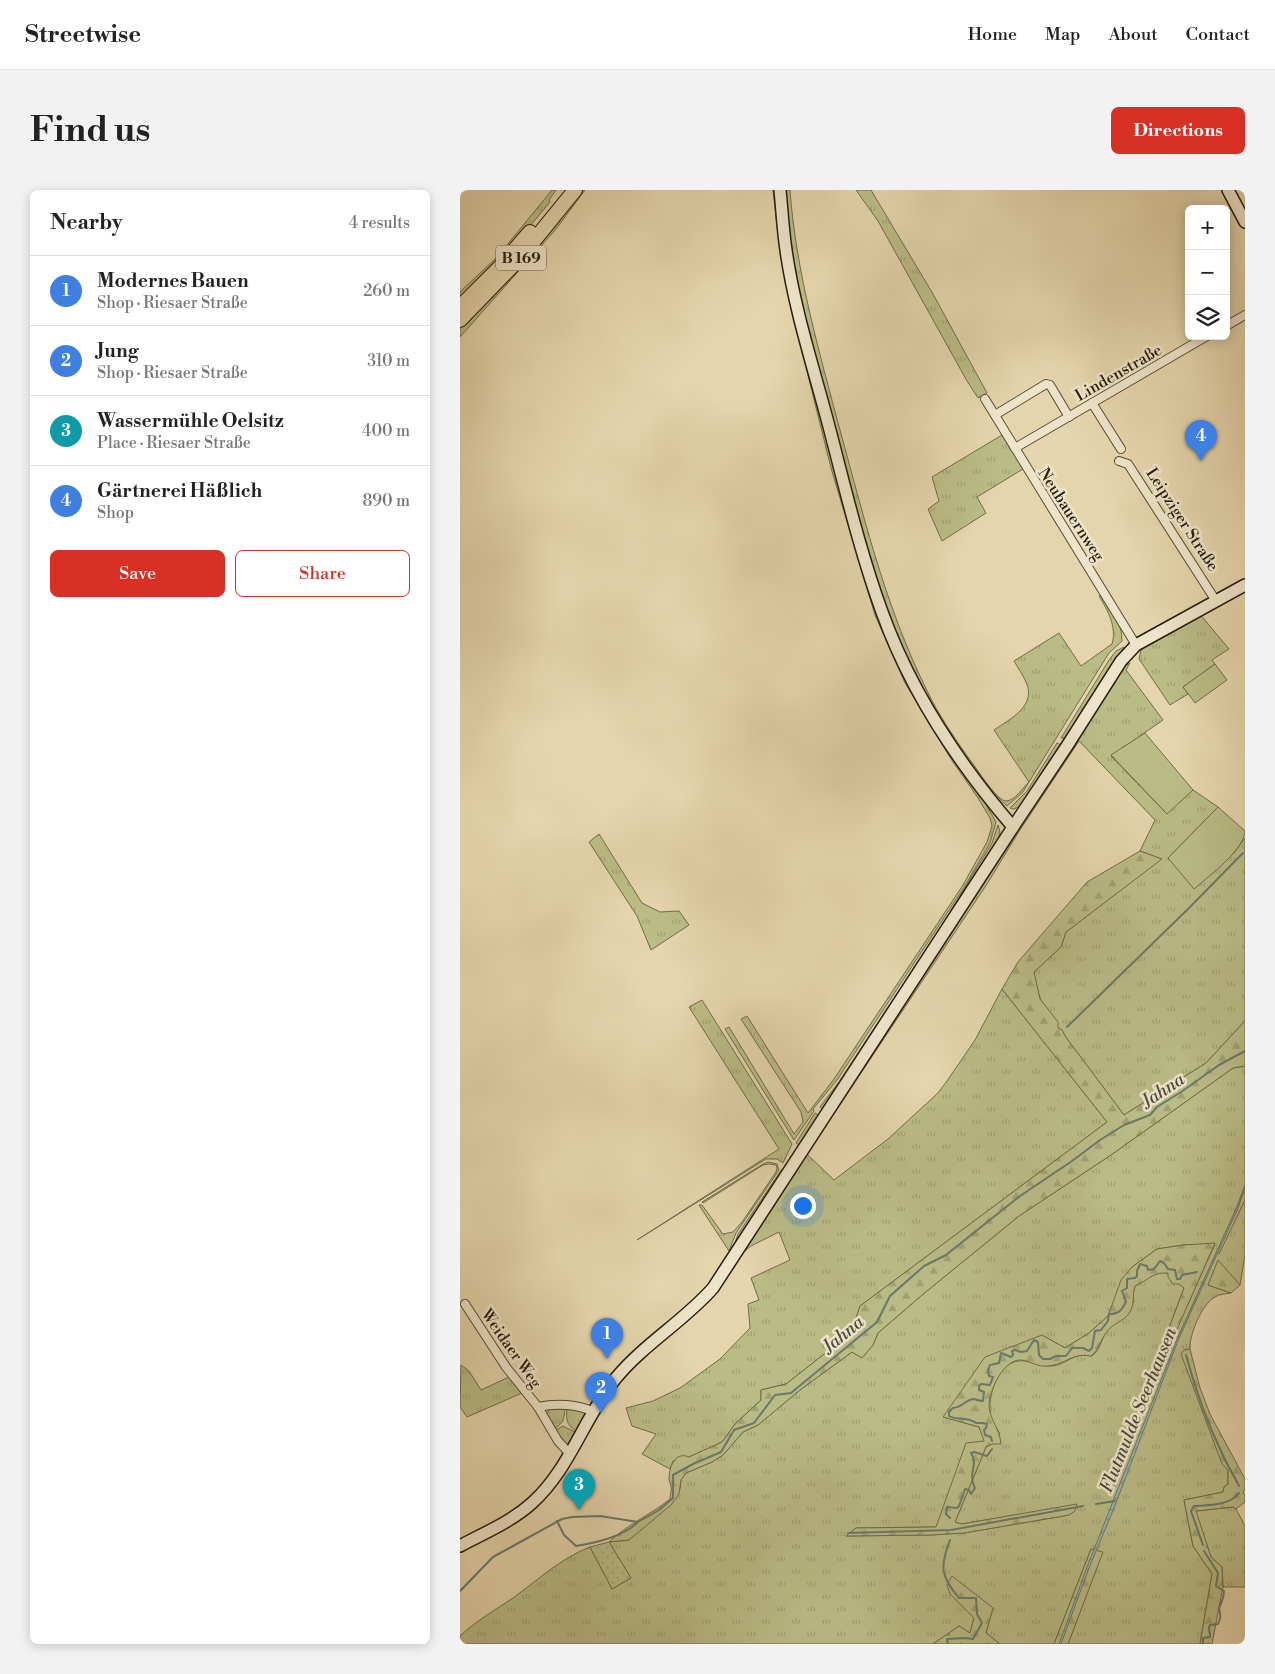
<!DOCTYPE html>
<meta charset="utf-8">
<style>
body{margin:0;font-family:"Libre Bodoni",serif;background:#f2f2f2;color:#222}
.controls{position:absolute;right:15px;top:15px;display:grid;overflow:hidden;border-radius:8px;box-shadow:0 2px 12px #0003}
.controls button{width:45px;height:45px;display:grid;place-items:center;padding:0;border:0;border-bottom:1px solid #e0e0e0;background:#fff;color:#222;font:25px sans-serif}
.you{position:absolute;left:342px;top:1015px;width:18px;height:18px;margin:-12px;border:4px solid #fff;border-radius:50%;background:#1a73e8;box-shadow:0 0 0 8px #1a73e833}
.badge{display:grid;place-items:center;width:32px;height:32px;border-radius:50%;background:#d93025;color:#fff;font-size:16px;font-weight:700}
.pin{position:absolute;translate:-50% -41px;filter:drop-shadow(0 1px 2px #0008)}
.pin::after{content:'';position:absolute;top:26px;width:18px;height:15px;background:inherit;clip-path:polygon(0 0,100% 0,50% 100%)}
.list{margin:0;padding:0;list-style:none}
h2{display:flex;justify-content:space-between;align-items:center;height:65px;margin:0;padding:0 20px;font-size:21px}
h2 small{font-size:16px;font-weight:400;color:#767676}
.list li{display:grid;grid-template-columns:32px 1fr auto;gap:15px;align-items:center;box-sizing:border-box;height:70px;padding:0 20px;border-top:1px solid #e0e0e0}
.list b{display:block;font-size:19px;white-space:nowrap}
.list p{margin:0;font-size:16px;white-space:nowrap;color:#767676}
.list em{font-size:16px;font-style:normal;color:#767676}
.actions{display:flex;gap:10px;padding:15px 20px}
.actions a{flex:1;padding:11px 0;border:1px solid #d93025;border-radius:8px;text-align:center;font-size:18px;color:#d93025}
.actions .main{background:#d93025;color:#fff}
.icon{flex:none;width:28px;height:28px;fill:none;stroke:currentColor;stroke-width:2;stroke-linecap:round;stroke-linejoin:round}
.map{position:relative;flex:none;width:785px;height:1454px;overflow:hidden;border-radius:8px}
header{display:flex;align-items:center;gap:30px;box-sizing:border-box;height:70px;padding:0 25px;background:#fff;border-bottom:1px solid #e0e0e0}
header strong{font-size:24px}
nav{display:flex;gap:28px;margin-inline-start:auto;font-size:18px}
.intro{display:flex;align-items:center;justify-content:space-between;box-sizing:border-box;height:120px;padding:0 30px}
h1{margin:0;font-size:35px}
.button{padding:12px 22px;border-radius:8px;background:#d93025;color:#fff;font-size:18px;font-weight:700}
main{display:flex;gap:30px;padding:0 30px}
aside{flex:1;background:#fff;border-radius:8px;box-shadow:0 2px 12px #0003}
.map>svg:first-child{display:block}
.grass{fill:url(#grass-tufts);stroke:#706c48;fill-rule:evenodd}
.forest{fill:url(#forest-firs);stroke:#706c48}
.wetland{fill:url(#wetland-marsh);stroke:#706c48}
.park{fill:url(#park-dots);stroke:#706c48}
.pitch{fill:#babc86;stroke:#706c48}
.water{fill:url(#water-waves);stroke:#6a796c}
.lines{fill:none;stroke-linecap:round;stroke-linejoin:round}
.stream{stroke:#6a796c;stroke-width:2}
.street-casing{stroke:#564a33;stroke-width:10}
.secondary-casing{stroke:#271b0b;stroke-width:14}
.highway-casing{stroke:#271b0b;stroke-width:16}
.street{stroke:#eee4c9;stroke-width:8}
.secondary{stroke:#eee4c9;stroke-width:11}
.highway{stroke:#e5d5ac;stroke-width:14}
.labels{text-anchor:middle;stroke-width:5;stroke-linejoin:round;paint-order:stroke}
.shield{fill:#eee4c9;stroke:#635744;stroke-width:1}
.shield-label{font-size:15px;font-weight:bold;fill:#271b0b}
.street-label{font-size:16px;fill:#271b0b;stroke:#eee4c9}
.water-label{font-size:18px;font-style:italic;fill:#484a3b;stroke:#eee4c9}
</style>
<header>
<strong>Streetwise</strong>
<nav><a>Home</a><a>Map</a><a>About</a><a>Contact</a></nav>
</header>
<div class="intro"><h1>Find us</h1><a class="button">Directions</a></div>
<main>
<aside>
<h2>Nearby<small>4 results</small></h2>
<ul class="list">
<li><span class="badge" style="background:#3f7fe0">1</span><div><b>Modernes Bauen</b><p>Shop · Riesaer Straße</p></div><em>260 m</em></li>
<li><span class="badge" style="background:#3f7fe0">2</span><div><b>Jung</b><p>Shop · Riesaer Straße</p></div><em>310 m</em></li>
<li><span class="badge" style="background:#0f9aa8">3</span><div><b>Wassermühle Oelsitz</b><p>Place · Riesaer Straße</p></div><em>400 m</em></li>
<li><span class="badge" style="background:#3f7fe0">4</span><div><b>Gärtnerei Häßlich</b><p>Shop</p></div><em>890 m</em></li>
</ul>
<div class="actions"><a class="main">Save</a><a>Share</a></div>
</aside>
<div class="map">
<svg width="785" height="1454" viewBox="0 0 785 1454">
<defs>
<pattern id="grass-tufts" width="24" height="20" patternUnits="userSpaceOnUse" patternTransform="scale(1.25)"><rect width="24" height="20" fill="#babc86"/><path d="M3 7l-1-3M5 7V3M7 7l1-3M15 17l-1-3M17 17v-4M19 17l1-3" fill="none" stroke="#a0a172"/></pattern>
<pattern id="forest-firs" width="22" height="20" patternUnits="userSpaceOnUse" patternTransform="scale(1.25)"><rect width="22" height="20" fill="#babc86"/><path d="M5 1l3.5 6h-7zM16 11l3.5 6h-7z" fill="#a0a172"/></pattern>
<pattern id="wetland-marsh" width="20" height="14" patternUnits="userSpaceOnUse" patternTransform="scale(1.25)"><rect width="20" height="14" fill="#babc86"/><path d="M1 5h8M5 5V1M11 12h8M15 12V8" fill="none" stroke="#a0a172"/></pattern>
<pattern id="park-dots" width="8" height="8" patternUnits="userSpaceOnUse" patternTransform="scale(1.25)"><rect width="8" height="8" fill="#babc86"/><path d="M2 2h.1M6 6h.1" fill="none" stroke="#a0a172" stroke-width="1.8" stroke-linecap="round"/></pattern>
<pattern id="water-waves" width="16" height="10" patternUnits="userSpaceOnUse" patternTransform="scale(1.25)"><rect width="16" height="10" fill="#96b8ac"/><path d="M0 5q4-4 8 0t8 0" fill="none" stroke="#7a958a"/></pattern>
</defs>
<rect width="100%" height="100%" fill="#e5d5ac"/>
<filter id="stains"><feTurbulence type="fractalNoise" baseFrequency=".004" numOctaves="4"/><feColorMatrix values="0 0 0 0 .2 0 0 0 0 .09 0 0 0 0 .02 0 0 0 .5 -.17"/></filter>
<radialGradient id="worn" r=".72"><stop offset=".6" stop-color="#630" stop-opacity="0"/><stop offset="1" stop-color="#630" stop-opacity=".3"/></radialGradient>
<g class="grass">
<path d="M92 0H96L89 10 90 12 65 42 0 111V102L37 67Z"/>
<path d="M121 0H125L96 39 0 147V137Z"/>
<path d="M313 0H316L319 33 419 424 536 632 530 653 505 696 377 890 353 919 354 921 334 950 265 839 269 837 334 944 343 932 341 922 281 829 287 826 348 923 374 889 503 695 527 652 532 636 530 628 518 608 491 569 445 493 415 425 371 278 332 121 320 63Z"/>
<path d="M324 0H330C336 82 359 161 380 240 406 335 429 431 476 518 488 539 502 559 516 578 521 585 538 611 546 611 555 611 563 597 569 592L534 540C550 529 577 516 566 492 563 485 558 478 554 471L599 443 621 476 652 454C657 437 648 421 639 406L643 404C652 419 662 433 662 451L649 463 569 592 563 602 547 616 525 595 473 520 436 446 411 379 351 160 334 86Z"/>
<path d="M396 0H411L473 104 527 203 518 208 507 191 418 31Z"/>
<path d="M542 245 563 279 517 307 526 323 482 351 468 319 479 311 472 287Z"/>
<path d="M739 423 769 459 752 470 755 474 723 497 728 504 710 515 679 469 681 460 683 457Z"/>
<path d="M664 457 608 548H601L649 470 656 461Z"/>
<path d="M670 473 666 480 703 530 651 566 706 623 733 600 758 617 708 668 774 663 785 648V831L746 873 664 925 605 846 602 840 597 838C594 823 587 822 581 810 577 802 575 791 574 782L601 757 606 742 701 669 680 661 695 630 619 551 558 643 527 694 347 964 374 990 428 949 478 903 487 891 515 850 542 799 647 932 400 1116 391 1143 326 1194 301 1200V1210L276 1233 262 1252 229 1267 213 1271 210 1279 182 1264 196 1244 172 1236 166 1218 193 1211 220 1198 260 1169 290 1138 288 1114 299 1110 291 1088 330 1070 319 1042 291 1056 285 1061 282 1058 344 966 347 964 346 962 654 491 664 477Z"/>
<path d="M597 553 601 555 561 616 554 619 550 618 567 601Z"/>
<path d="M538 635 540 642 538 650 493 724 490 722 532 653Z"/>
<path d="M139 644 182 713 200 722 219 721 229 735 191 760 177 726 129 652Z"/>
<path d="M488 726 491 728 364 921 360 917 379 892Z"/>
<path d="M242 810 332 954 323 973 317 969H306L177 1050 319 959 229 817Z"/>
<path d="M785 876V995L777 1017 718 1147 719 1148 757 1063H759L785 1010V1065L780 1095 758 1071 748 1095 771 1103C766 1104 759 1104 755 1107 742 1114 729 1145 730 1159L724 1160 768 1280V1294L764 1297V1302L724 1310 733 1356 752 1384 740 1454H608L642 1363 631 1359 594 1454H540L526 1443 533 1418 490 1404 514 1428 510 1443 499 1436 473 1454H0V1446C16 1431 35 1420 53 1408 78 1390 101 1368 130 1357L152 1399 171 1388 149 1352 169 1350 220 1299 221 1290 226 1283 252 1272 263 1265 283 1242 298 1235 340 1200 392 1162 402 1168 413 1155 418 1143 462 1105 559 1026 651 965 773 878ZM755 1054 714 1145 709 1138 724 1098C719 1094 714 1087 709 1084 697 1078 685 1091 675 1096L673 1104 674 1112 646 1142 637 1161 632 1166C612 1162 609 1174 592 1176 579 1177 567 1169 558 1171 536 1174 525 1212 532 1231 534 1235 538 1240 540 1244L532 1254 526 1257 495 1332 501 1334 617 1315 609 1325 504 1343 471 1345 387 1346 396 1338 476 1337 525 1251 519 1237 484 1227 582 1145 605 1158 629 1143 648 1126 672 1077 697 1059 723 1055Z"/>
<path d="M355 923 360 926 342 955H339L336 953Z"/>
<path d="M308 972 317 974 319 980 276 1043 269 1061 239 1015H242L263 1044 273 1042 282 1032 316 982 317 978 316 975 309 974 303 975 243 1013 242 1012 303 974Z"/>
<path d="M322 979 324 980 277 1053H275L278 1044Z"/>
<path d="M1 1175 9 1181 21 1200 49 1187 62 1203 7 1227 0 1217Z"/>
<path d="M90 1218H105C104 1228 104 1233 95 1238L87 1224Z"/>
<path d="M107 1218 121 1220 125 1224 116 1241C106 1234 106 1230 107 1218Z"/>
<path d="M103 1236 115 1242 108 1255 104 1254 96 1240Z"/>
<path d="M773 1317 776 1319 785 1336V1397H763L762 1377 751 1367 735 1321Z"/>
</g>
<g class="forest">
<path d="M680 661 702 669 606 742 601 757 574 782 580 809 598 832V838L602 840 605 846 664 925 746 873 785 831V876L773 878 651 965 559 1026 462 1105 418 1143 413 1155 402 1168 392 1162 340 1200 298 1235 283 1242 263 1265 252 1272 226 1283 221 1290 219 1304 211 1315 169 1350 149 1352C168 1334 190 1325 210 1309 210 1305 212 1301 211 1297 211 1294 209 1292 209 1289 209 1277 215 1261 229 1267L262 1252 276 1233 301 1210V1200L326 1194 391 1143 400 1116 647 932 542 799 558 772 627 692Z"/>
<path d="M755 1053 714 1146 709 1138 724 1098 719 1094H713L708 1087V1083C692 1082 689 1090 675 1096 672 1105 675 1114 670 1122 665 1131 651 1134 646 1143 640 1151 639 1159 631 1166 612 1162 606 1175 587 1176 578 1177 570 1171 561 1170 544 1169 530 1199 529 1214 529 1229 540 1239 541 1254H532L526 1257 495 1332 502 1334 617 1314 615 1321 609 1325 504 1343 471 1345 386 1346 396 1338 476 1337 506 1253 524 1251 519 1237 483 1227 525 1167 582 1145 605 1158 629 1143 648 1126 661 1090 672 1077 697 1059 723 1055Z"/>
<path d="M758 1070 780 1095 771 1103 748 1095Z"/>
<path d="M730 1159 740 1198 750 1224 785 1289V1299L783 1303 785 1305V1312L776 1319 773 1317 736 1321 751 1367 762 1377 763 1397 752 1454H740L752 1384 733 1356 724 1310 763 1302 764 1297 768 1294V1280L762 1274 721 1164 724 1160Z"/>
<path d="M631 1359 643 1362 608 1454H594Z"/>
<path d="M492 1386 533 1418 526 1443 540 1454H473L499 1436 510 1443 514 1428 490 1404 487 1395Z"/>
</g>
<path class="wetland" d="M785 998V1010L759 1064 757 1063 778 1018Z"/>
<path class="park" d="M149 1352 171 1388 152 1399 130 1357Z"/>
<g class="pitch">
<path d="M755 474 767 490 735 513 723 497Z"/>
<path d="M685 543 733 600 707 624 651 565Z"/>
<path d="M758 617 785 641C785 659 748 687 734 699L708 668Z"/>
</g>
<path class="water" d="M785 995 778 1018 719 1148 654 1318 629 1378 601 1454H599L627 1377 718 1147 777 1017Z"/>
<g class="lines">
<g class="stream">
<path d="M607 837 730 717 783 663"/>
<path d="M726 1165C735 1198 746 1230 761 1261 766 1273 773 1284 779 1296"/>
<path d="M532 1251 531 1247 525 1245 524 1240 526 1238 527 1234 522 1233H516C508 1226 498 1231 489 1226V1222L493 1218C502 1218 506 1209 514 1209 517 1210 520 1211 523 1211L524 1202 519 1200V1196L521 1194 530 1195 533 1187 529 1186 528 1180 530 1175 539 1173 541 1163 551 1167 553 1165 552 1161 555 1160 561 1162 567 1161 574 1150 578 1152 579 1165 583 1169H590L596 1166H606L612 1158H623L629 1161 632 1158 635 1141 641 1140 648 1131 649 1124C659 1124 661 1121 666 1112L662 1101 667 1098V1089L675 1088 677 1086V1081L680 1074 687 1076 688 1080 694 1079 700 1071 704 1073 708 1079 715 1080 717 1089H720L722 1085 737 1082"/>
<path d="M636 1314 655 1311"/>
<path d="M490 1328 486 1324 487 1317 497 1318 499 1316 505 1299 509 1300 511 1304 515 1298C507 1283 519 1276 511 1263L514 1262 527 1266 532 1259"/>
<path d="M97 1331 104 1345 116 1356C135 1353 163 1346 177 1333"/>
<path d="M388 1343 491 1340 623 1316"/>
<path d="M743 1355 731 1321 734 1316C749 1315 769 1316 779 1303"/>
<path d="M0 1401 33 1367 102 1329 112 1327 140 1326 178 1332 199 1320 213 1308V1285L233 1274 261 1262 274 1240 294 1233 315 1205 331 1203 417 1132 430 1106 464 1076 486 1065 560 1006 612 971 640 950 664 935 690 925 697 917 721 902 759 875 785 861"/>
<path d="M488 1454 487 1449 505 1448 513 1449 522 1433 517 1424 516 1408H499C480 1386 480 1376 490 1350"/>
<path d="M743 1454V1448L750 1447C751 1443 747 1439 750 1435L758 1434C761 1428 761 1425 759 1419L763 1408 764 1401 756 1396 758 1383 744 1361"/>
</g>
<g class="street-casing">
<g id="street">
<path d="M766 136 785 125"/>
<path d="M525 209 676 455"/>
<path d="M632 213 661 259"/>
<path d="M535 225 586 194 590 195 609 227"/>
<path d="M555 258 747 146"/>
<path d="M659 271 668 274 756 411"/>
<path d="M5 1114 46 1177 78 1217 98 1251 110 1264"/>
<path d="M78 1217C96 1213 118 1214 134 1222"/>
</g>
</g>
<g class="secondary-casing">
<g id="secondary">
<path d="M320 0C322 20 323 40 326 60 334 117 352 173 367 229 384 293 399 359 422 422 450 500 499 574 553 637"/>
<path d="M768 0 785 32"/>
<path d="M0 1356C24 1343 51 1332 72 1313 110 1279 124 1227 156 1188 184 1154 224 1131 253 1098L553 637 607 556 661 471 676 455 785 395"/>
</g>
</g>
<g class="highway-casing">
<g id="highway">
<path d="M0 117 39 78 70 42"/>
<path d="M0 130 59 69 115 0"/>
</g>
</g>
<use href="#street" class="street"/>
<use href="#secondary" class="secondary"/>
<use href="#highway" class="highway"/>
</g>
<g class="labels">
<rect class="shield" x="36" y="55.5" width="50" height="25" rx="4"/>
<g class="shield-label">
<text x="61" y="73">B 169</text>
</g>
<g class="street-label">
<text transform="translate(658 182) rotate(-30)" y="6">Lindenstraße</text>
<text transform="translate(612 324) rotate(57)" y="6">Neubauernweg</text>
<text transform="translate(723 329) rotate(57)" y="6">Leipziger Straße</text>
<text transform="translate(52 1158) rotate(55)" y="6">Weidaer Weg</text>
</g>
<g class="water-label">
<text transform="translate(703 900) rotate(-33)" y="6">Jahna</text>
<text transform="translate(383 1144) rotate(-39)" y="6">Jahna</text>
<text transform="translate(678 1220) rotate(-68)" y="6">Flutmulde Seerhausen</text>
</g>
</g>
<rect width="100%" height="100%" filter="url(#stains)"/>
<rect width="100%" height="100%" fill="url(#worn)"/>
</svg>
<div class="controls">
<button>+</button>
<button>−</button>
<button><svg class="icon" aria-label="layers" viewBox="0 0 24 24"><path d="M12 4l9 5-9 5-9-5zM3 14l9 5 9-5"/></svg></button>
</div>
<div class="you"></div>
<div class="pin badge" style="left:147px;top:1169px;background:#3f7fe0">1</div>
<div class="pin badge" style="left:141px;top:1223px;background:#3f7fe0">2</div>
<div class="pin badge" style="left:119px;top:1320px;background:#0f9aa8">3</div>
<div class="pin badge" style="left:741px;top:271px;background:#3f7fe0">4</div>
</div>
</main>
